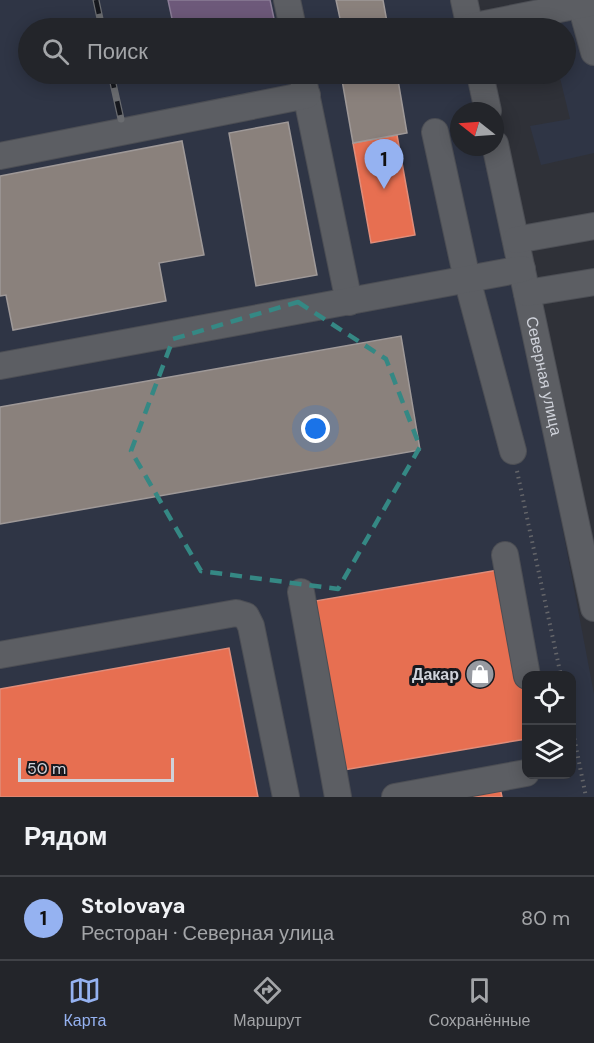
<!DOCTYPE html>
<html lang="ru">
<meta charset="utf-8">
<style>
body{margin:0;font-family:"DM Sans",sans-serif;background:#2b2d32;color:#f1f3f6}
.controls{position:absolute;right:18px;bottom:18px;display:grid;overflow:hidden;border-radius:12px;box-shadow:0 3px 15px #0003}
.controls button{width:54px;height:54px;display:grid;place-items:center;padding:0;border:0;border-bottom:2px solid #404247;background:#23252a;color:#f1f3f6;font:30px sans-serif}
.compass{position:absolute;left:450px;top:102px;width:54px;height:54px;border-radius:50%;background:#23252a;box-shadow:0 3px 15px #0003;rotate:287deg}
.scale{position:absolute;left:18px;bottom:15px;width:156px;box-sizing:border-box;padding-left:6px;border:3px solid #cfd2da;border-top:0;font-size:16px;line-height:21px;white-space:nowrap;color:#cfd2da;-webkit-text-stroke:4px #16181e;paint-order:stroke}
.you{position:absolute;left:316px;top:429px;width:21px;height:21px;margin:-15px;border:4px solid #fff;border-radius:50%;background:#1a73e8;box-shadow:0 0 0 9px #1a73e833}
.badge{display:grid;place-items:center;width:39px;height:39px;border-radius:50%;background:#95b2f1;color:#111;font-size:20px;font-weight:700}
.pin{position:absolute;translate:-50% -50px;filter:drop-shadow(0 2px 3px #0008)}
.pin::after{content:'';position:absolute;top:32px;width:21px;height:18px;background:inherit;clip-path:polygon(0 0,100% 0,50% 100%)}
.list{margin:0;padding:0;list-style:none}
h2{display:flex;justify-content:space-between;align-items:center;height:78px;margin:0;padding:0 24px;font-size:26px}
h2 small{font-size:20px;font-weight:400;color:#a3a5a8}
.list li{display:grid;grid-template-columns:39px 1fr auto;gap:18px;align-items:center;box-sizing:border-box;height:84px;padding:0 24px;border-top:2px solid #404247}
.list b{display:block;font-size:22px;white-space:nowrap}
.list p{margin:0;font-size:20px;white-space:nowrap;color:#a3a5a8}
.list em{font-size:20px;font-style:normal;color:#a3a5a8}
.icon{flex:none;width:33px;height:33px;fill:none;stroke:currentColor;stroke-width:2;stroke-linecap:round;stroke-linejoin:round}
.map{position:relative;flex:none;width:594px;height:797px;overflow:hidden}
.search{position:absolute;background:#23252a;box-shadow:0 3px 15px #0003;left:18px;right:18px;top:18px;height:66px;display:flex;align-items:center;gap:15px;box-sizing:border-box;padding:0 21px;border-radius:33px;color:#a3a5a8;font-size:22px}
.sheet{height:162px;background:#23252a}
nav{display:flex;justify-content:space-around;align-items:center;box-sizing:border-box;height:84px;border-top:2px solid #404247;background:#23252a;font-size:16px;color:#a3a5a8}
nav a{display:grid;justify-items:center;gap:3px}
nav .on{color:#95b2f1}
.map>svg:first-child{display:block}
.built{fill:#2f3545;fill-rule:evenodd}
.shops{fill:#e76f51;stroke:#e08d7a;stroke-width:1.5}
.offices{fill:#6d597a;stroke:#8a7d97;stroke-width:1.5}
.industry{fill:#8a817c;stroke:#9f9998;stroke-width:1.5}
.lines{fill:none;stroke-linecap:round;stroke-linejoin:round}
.minor-casing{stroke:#4c4e54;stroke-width:28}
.path{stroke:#646569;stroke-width:4;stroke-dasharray:1.5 4.5;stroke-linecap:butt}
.minor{stroke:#5c5e63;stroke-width:26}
.rail-casing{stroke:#6a6c70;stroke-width:7}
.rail{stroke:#16181e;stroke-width:4.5;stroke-dasharray:14;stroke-linecap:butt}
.marked{fill:none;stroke:#358884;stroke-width:4.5;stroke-dasharray:12 8;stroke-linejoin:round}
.labels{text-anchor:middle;stroke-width:6;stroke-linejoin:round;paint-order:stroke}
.street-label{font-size:16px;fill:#cfd2da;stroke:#16181e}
.poi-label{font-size:16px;font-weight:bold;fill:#cfd2da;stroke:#16181e;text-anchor:end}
</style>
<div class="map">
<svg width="594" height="797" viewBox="0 0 594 797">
<rect width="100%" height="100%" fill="#2f3138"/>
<g class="built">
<path d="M0 0H450L457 28H28V74H466L474 111H459V147H482L551 467 594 694V797H0ZM526 676H572V774H526Z"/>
<path d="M542 0H594V153L541 165 530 126 570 119 559 74H566V28H548Z"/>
</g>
<g class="shops">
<path d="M397 135 415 235 371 243 353 143Z"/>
<path d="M510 568 526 676V739L344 770 315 601Z"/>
<path d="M229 648 258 797H0V689Z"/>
<path d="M500 788 502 797H449Z"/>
</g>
<g class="offices">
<path d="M168 0H270L276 28H174Z"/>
<path d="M184 74H228L186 83Z"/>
</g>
<g class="industry">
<path d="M336 0H383L387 22 355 28H342Z"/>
<path d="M377 74H397L407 133 353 143 342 80Z"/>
<path d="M288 122 317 275 256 286 229 133Z"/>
<path d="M182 141 204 255 159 263 166 301 13 330 6 295 0 296V176Z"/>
<path d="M401 336 420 450 0 524V407Z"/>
</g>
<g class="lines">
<g class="minor-casing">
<g id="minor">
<path d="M287 0 293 28"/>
<path d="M464 0 470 28"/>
<path d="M581 5 594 52"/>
<path d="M470 27 594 2"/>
<path d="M302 74 349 302"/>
<path d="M480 74 488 111"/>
<path d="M435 132 467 279 513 451"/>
<path id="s1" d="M495 144 594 608"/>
<path d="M0 156 307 95"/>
<path d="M516 240 594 226"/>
<path d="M527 293 594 282"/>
<path d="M0 366 522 269"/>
<path d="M505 555 527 676"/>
<path d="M301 592 338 797"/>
<path d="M0 655 236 613 246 616 251 626 286 797"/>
<path d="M395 797 526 773"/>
</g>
</g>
<g class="path">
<path d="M517 471 561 676"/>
<path d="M572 727 586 797"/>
</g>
<use href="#minor" class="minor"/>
<g class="rail-casing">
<g id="rail">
<path d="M96 0 102 28"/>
<path d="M111 74 121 119"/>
</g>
</g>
<use href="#rail" class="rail"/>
</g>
<path class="marked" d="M298 302 386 359 420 447 338 589 201 571 131 451 173 339Z"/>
<defs>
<g id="shop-disc" transform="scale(1.5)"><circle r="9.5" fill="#979aa1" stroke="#16181e"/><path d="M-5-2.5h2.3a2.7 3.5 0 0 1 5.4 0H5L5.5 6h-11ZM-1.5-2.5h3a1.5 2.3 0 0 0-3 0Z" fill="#fff"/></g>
</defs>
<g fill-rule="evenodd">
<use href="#shop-disc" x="480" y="674"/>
</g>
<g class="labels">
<g class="street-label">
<text dy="6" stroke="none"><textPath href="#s1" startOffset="237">Северная улица</textPath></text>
</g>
<g class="poi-label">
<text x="459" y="680">Дакар</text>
</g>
</g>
</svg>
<div class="controls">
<button><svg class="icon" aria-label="locate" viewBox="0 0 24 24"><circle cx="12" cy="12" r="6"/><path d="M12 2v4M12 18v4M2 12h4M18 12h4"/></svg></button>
<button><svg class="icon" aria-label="layers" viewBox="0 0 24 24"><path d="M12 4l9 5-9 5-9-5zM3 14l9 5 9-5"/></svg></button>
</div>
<svg class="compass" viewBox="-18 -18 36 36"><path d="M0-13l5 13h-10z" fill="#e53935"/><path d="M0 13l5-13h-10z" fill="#a3a5a8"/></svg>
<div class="scale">50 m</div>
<div class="you"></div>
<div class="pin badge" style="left:384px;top:189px">1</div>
<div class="search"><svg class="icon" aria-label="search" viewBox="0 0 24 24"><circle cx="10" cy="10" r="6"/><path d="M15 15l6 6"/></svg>Поиск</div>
</div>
<section class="sheet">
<h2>Рядом<small></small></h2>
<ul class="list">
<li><span class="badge">1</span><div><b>Stolovaya</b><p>Ресторан · Северная улица</p></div><em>80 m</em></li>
</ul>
</section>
<nav>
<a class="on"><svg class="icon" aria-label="map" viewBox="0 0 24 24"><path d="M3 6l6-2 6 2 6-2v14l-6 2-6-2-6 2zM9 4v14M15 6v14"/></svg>Карта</a>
<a><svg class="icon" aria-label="directions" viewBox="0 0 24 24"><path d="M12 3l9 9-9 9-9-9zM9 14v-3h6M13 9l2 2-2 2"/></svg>Маршрут</a>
<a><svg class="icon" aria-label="saved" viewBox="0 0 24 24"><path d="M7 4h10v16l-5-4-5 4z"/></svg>Сохранённые</a>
</nav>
